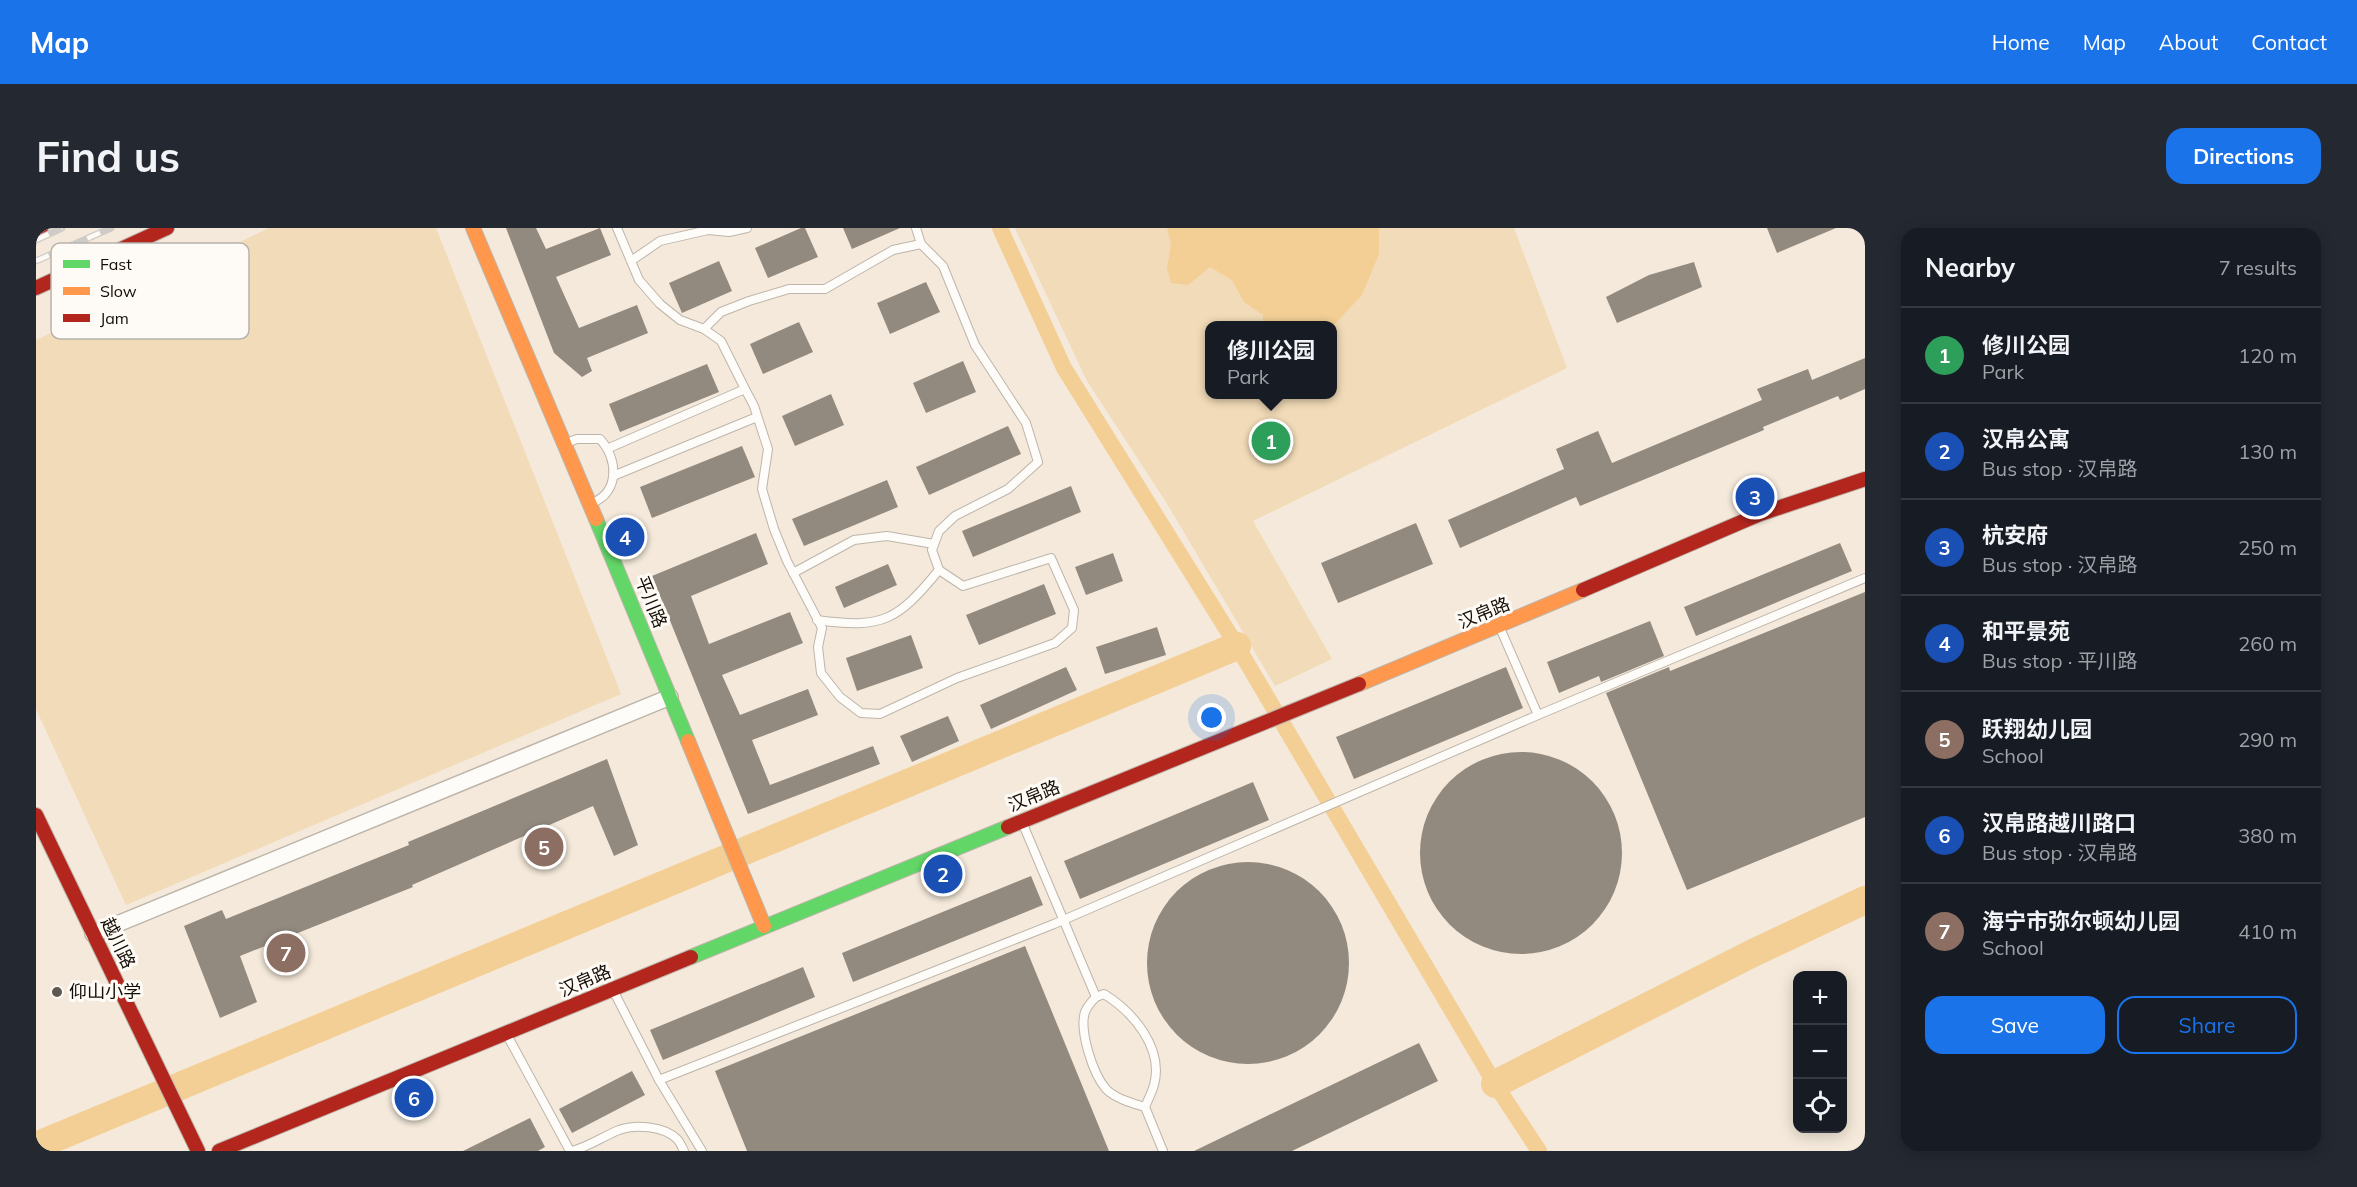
<!DOCTYPE html>
<meta charset="utf-8">
<style>
body{margin:0;font-family:Mulish,"Noto Sans SC",sans-serif;background:#242831;color:#f1f3f6}
.controls{position:absolute;right:18px;bottom:18px;display:grid;overflow:hidden;border-radius:12px;box-shadow:0 3px 15px #0003}
.controls button{width:54px;height:54px;display:grid;place-items:center;padding:0;border:0;border-bottom:2px solid #363941;background:#171b24;color:#f1f3f6;font:30px sans-serif}
.you{position:absolute;left:1176px;top:490px;width:21px;height:21px;margin:-15px;border:4px solid #fff;border-radius:50%;background:#1a73e8;box-shadow:0 0 0 9px #1a73e833}
.badge{display:grid;place-items:center;width:39px;height:39px;border-radius:50%;background:#1a73e8;color:#fff;font-size:20px;font-weight:700}
.pin{position:absolute;translate:-50% -50%;border:3px solid #fff;box-shadow:0 2px 6px #0006}
.popup{position:absolute;left:1169px;top:93px;width:132px;height:78px;box-sizing:border-box;display:grid;place-content:center;border-radius:12px;background:#171b24;filter:drop-shadow(0 2px 4px #0005);font-size:20px;white-space:nowrap;color:#9ea1a6}
.popup b{font-size:22px;color:#f1f3f6}
.popup::after{content:'';position:absolute;left:50%;top:100%;margin-left:-12px;border:12px solid transparent;border-top-color:#171b24}
.list{margin:0;padding:0;list-style:none}
h2{display:flex;justify-content:space-between;align-items:center;height:78px;margin:0;padding:0 24px;font-size:26px}
h2 small{font-size:20px;font-weight:400;color:#9ea1a6}
.list li{display:grid;grid-template-columns:39px 1fr auto;gap:18px;align-items:center;box-sizing:border-box;height:96px;padding:0 24px;border-top:2px solid #363941}
.list b{display:block;font-size:22px;white-space:nowrap}
.list p{margin:0;font-size:20px;white-space:nowrap;color:#9ea1a6}
.list em{font-size:20px;font-style:normal;color:#9ea1a6}
.actions{display:flex;gap:12px;padding:18px 24px}
.actions a{flex:1;padding:14px 0;border:2px solid #1a73e8;border-radius:18px;text-align:center;font-size:21px;color:#1a73e8}
.actions .main{background:#1a73e8;color:#fff}
.icon{flex:none;width:33px;height:33px;fill:none;stroke:currentColor;stroke-width:2;stroke-linecap:round;stroke-linejoin:round}
.map{position:relative;flex:none;width:1829px;height:923px;overflow:hidden;border-radius:18px}
header{display:flex;align-items:center;gap:36px;box-sizing:border-box;height:84px;padding:0 30px;background:#1a73e8;color:#fff}
header strong{font-size:28px}
nav{display:flex;gap:33px;margin-inline-start:auto;font-size:21px}
.intro{display:flex;align-items:center;justify-content:space-between;box-sizing:border-box;height:144px;padding:0 36px}
h1{margin:0;font-size:42px}
.button{padding:15px 27px;border-radius:18px;background:#1a73e8;color:#fff;font-size:21px;font-weight:700}
main{display:flex;gap:36px;padding:0 36px}
aside{flex:1;background:#171b24;border-radius:18px;box-shadow:0 3px 15px #0003}
.map>svg:first-child{display:block}
.green{fill:#f2dbb8;fill-rule:evenodd}
.water{fill:#f3cf95}
.lines{fill:none;stroke-linecap:round;stroke-linejoin:round}
.canal{stroke:#f3cf95;stroke-width:16}
.river{stroke:#f3cf95;stroke-width:28}
.building{fill:#938a7f}
.lane-casing{stroke:#beb5aa;stroke-width:10}
.street-casing{stroke:#beb5aa;stroke-width:18}
.fast-casing{stroke:#beb5aa;stroke-width:16}
.slow-casing{stroke:#beb5aa;stroke-width:16}
.jam-casing{stroke:#beb5aa;stroke-width:16}
.lane{stroke:#fdfcf9;stroke-width:8}
.street{stroke:#fdfcf9;stroke-width:15}
.fast{stroke:#63d668;stroke-width:14}
.slow{stroke:#ff974d;stroke-width:14}
.jam{stroke:#b3261e;stroke-width:14}
.rail-casing{stroke:#cfccc8;stroke-width:7}
.rail{stroke:#fefaf5;stroke-width:4.5;stroke-dasharray:14;stroke-linecap:butt}
.poi-dot{fill:#61594f;stroke:#fefaf5;stroke-width:2}
.labels{text-anchor:middle;stroke-width:6;stroke-linejoin:round;paint-order:stroke}
.street-label{font-size:18px;fill:#120c04;stroke:#fefaf5}
.poi-label{font-size:18px;fill:#120c04;stroke:#fefaf5;text-anchor:start}
.key{fill:#fefaf5;stroke:#b7b3ad;stroke-width:1.5}
.key-label{font-size:16px;fill:#120c04}
</style>
<header>
<strong>Map</strong>
<nav><a>Home</a><a>Map</a><a>About</a><a>Contact</a></nav>
</header>
<div class="intro"><h1>Find us</h1><a class="button">Directions</a></div>
<main>
<div class="map">
<svg width="1829" height="923" viewBox="0 0 1829 923">
<rect width="100%" height="100%" fill="#f4e9da"/>
<g class="green">
<path d="M233 0H400L585 466 90 677 0 481V112Z"/>
<path d="M979 0H1478L1531 140 1217 293 1296 431 1239 458 1130 274 1051 153ZM1174 98H1296V166H1174Z"/>
</g>
<path class="water" d="M1131 0H1343V26L1326 67 1297 98 1227 97V87L1208 74 1196 52 1174 39 1152 57 1135 55 1131 40 1135 17Z"/>
<g class="lines">
<path class="canal" d="M964 0 1028 140 1201 418 1459 856 1503 923"/>
<g class="river">
<path d="M1459 856 1717 725 1829 672"/>
<path d="M0 918 1201 418"/>
</g>
</g>
<g class="building">
<path d="M470 0H500L510 21 564 0 575 27 520 49 543 100 601 77 612 105 551 130 556 143 546 149 518 125Z"/>
<path d="M765 0H769L782 29 732 50 719 20Z"/>
<path d="M807 0H864L816 21Z"/>
<path d="M1731 0H1800L1741 25Z"/>
<path d="M683 33 696 63 646 85 633 55Z"/>
<path d="M1658 34 1666 59 1581 95 1570 69 1613 47Z"/>
<path d="M890 54 904 84 854 106 841 75Z"/>
<path d="M763 94 777 124 727 146 714 116Z"/>
<path d="M1829 130V161L1804 172 1802 168 1727 199 1728 202 1544 278 1540 269 1424 320 1412 292 1528 241 1520 221 1562 203 1576 235 1726 172 1721 161 1772 141 1776 152Z"/>
<path d="M927 133 940 164 890 185 877 155Z"/>
<path d="M671 136 683 164 584 204 573 176Z"/>
<path d="M795 166 808 197 759 218 746 188Z"/>
<path d="M972 198 985 226 893 267 880 239Z"/>
<path d="M706 218 719 249 616 290 604 259Z"/>
<path d="M851 252 862 279 768 318 756 291Z"/>
<path d="M1035 258 1045 284 937 329 926 303Z"/>
<path d="M1380 295 1397 336 1302 375 1285 335Z"/>
<path d="M720 305 732 336 655 368 673 416 754 384 767 415 686 447 704 487 772 461 782 487 716 512 734 557 837 518 844 536 712 586 616 348Z"/>
<path d="M1804 315 1816 343 1660 408 1648 379Z"/>
<path d="M1077 325 1087 353 1050 367 1039 339Z"/>
<path d="M852 336 861 357 808 380 799 359Z"/>
<path d="M1008 356 1020 386 943 417 930 387Z"/>
<path d="M1829 364V589L1651 662 1570 465 1633 439 1634 443Z"/>
<path d="M1614 393 1628 428 1565 454 1563 448 1523 465 1511 434Z"/>
<path d="M1121 399 1130 427 1069 446 1060 419Z"/>
<path d="M875 407 887 440 821 463 810 430Z"/>
<path d="M1030 439 1041 462 955 501 944 477Z"/>
<path d="M1470 439 1487 480 1318 551 1300 509Z"/>
<path d="M912 488 923 513 876 534 864 508Z"/>
<circle cx="1485" cy="625" r="101"/>
<path d="M571 531 602 617 578 628 557 578 376 657 377 659 204 728 221 774 184 790 148 698 186 682 190 691 373 617 372 614Z"/>
<path d="M1217 554 1233 592 1044 671 1028 633Z"/>
<circle cx="1212" cy="735" r="101"/>
<path d="M995 648 1007 677 817 754 806 725Z"/>
<path d="M989 718 1073 923H711L679 843Z"/>
<path d="M767 739 779 769 627 832 614 802Z"/>
<path d="M1383 815 1402 853 1256 923H1158Z"/>
<path d="M596 843 609 867 536 905 523 881Z"/>
<path d="M494 890 509 919 502 923H427Z"/>
</g>
<g class="lines">
<g class="lane-casing">
<g id="lane">
<path d="M581 0 603 52 624 76 644 92 668 101 685 113 709 161 718 178 732 221 726 261 738 301 751 333 786 400 782 419 785 445 804 469 825 485 844 486 921 450 1019 415 1036 400 1038 382 1015 330 927 358 903 342 896 322 903 303 919 288 972 261 1002 234 990 195 939 117 907 38 885 16 880 0"/>
<path d="M595 33 624 13 672 2 693 4 711 0"/>
<path d="M668 101 685 84 713 73 753 61H789L857 22 885 16"/>
<path d="M530 215 541 211H564C582 231 584 264 556 275"/>
<path d="M573 220 709 161"/>
<path d="M577 248 721 189"/>
<path d="M757 345 818 312 851 308 898 316"/>
<path d="M781 392C847 401 861 393 903 342"/>
<path d="M1464 400 1502 487"/>
<path d="M986 594 1060 769C1056 773 1051 779 1049 784 1043 803 1057 846 1070 861 1080 871 1096 875 1109 879 1112 872 1116 864 1118 857 1128 820 1097 784 1068 766L1060 769"/>
<path d="M577 762 623 852 666 923"/>
<path d="M471 807 534 923"/>
<path d="M623 852 1018 696 1502 487 1829 350"/>
<path d="M1109 879 1127 923"/>
<path d="M536 923C554 918 566 909 583 902 599 896 628 898 641 911 644 914 646 919 648 923"/>
</g>
</g>
<g class="street-casing">
<path id="street" d="M57 706 634 469"/>
</g>
<g class="fast-casing">
<g id="fast">
<path d="M560 291 652 513"/>
<path d="M655 729 972 599"/>
</g>
</g>
<g class="slow-casing">
<g id="slow">
<path d="M437 0 560 291"/>
<path d="M1323 456 1547 362"/>
<path d="M652 513 728 698"/>
</g>
</g>
<g class="jam-casing">
<g id="jam">
<path d="M0 2 5 0"/>
<path d="M0 60 131 0"/>
<path d="M1547 362 1724 286 1829 251"/>
<path d="M0 587 162 923"/>
<path d="M972 599 1323 456"/>
<path d="M183 923 655 729"/>
</g>
</g>
<use href="#lane" class="lane"/>
<use href="#street" class="street"/>
<use href="#fast" class="fast"/>
<use href="#slow" class="slow"/>
<use href="#jam" class="jam"/>
<g class="rail-casing">
<g id="rail">
<path d="M0 12 26 0"/>
<path d="M0 33 75 0"/>
</g>
</g>
<use href="#rail" class="rail"/>
</g>
<circle class="poi-dot" cx="21" cy="764" r="6"/>
<g class="labels">
<g class="street-label">
<text transform="translate(615 374) rotate(68)" y="6">平川路</text>
<text transform="translate(1448 385) rotate(-22)" y="6">汉帛路</text>
<text transform="translate(998 568) rotate(-22)" y="6">汉帛路</text>
<text transform="translate(82 715) rotate(64)" y="6">越川路</text>
<text transform="translate(549 753) rotate(-23)" y="6">汉帛路</text>
</g>
<g class="poi-label">
<text x="33" y="770">仰山小学</text>
</g>
</g>
<rect x="15" y="15" width="198" height="96" rx="9" class="key"/>
<rect x="27" y="32" width="27" height="8" fill="#63d668"/>
<rect x="27" y="59" width="27" height="8" fill="#ff974d"/>
<rect x="27" y="86" width="27" height="8" fill="#b3261e"/>
<g class="key-label">
<text x="64" y="42">Fast</text>
<text x="64" y="69">Slow</text>
<text x="64" y="96">Jam</text>
</g>
</svg>
<div class="controls">
<button>+</button>
<button>−</button>
<button><svg class="icon" aria-label="locate" viewBox="0 0 24 24"><circle cx="12" cy="12" r="6"/><path d="M12 2v4M12 18v4M2 12h4M18 12h4"/></svg></button>
</div>
<div class="you"></div>
<div class="pin badge" style="left:1235px;top:213px;background:#2e9e5b">1</div>
<div class="popup"><b>修川公园</b>Park</div>
<div class="pin badge" style="left:907px;top:646px;background:#1a4fb4">2</div>
<div class="pin badge" style="left:1719px;top:269px;background:#1a4fb4">3</div>
<div class="pin badge" style="left:589px;top:309px;background:#1a4fb4">4</div>
<div class="pin badge" style="left:508px;top:619px;background:#8d6e63">5</div>
<div class="pin badge" style="left:378px;top:870px;background:#1a4fb4">6</div>
<div class="pin badge" style="left:250px;top:725px;background:#8d6e63">7</div>
</div>
<aside>
<h2>Nearby<small>7 results</small></h2>
<ul class="list">
<li><span class="badge" style="background:#2e9e5b">1</span><div><b>修川公园</b><p>Park</p></div><em>120 m</em></li>
<li><span class="badge" style="background:#1a4fb4">2</span><div><b>汉帛公寓</b><p>Bus stop · 汉帛路</p></div><em>130 m</em></li>
<li><span class="badge" style="background:#1a4fb4">3</span><div><b>杭安府</b><p>Bus stop · 汉帛路</p></div><em>250 m</em></li>
<li><span class="badge" style="background:#1a4fb4">4</span><div><b>和平景苑</b><p>Bus stop · 平川路</p></div><em>260 m</em></li>
<li><span class="badge" style="background:#8d6e63">5</span><div><b>跃翔幼儿园</b><p>School</p></div><em>290 m</em></li>
<li><span class="badge" style="background:#1a4fb4">6</span><div><b>汉帛路越川路口</b><p>Bus stop · 汉帛路</p></div><em>380 m</em></li>
<li><span class="badge" style="background:#8d6e63">7</span><div><b>海宁市弥尔顿幼儿园</b><p>School</p></div><em>410 m</em></li>
</ul>
<div class="actions"><a class="main">Save</a><a>Share</a></div>
</aside>
</main>
